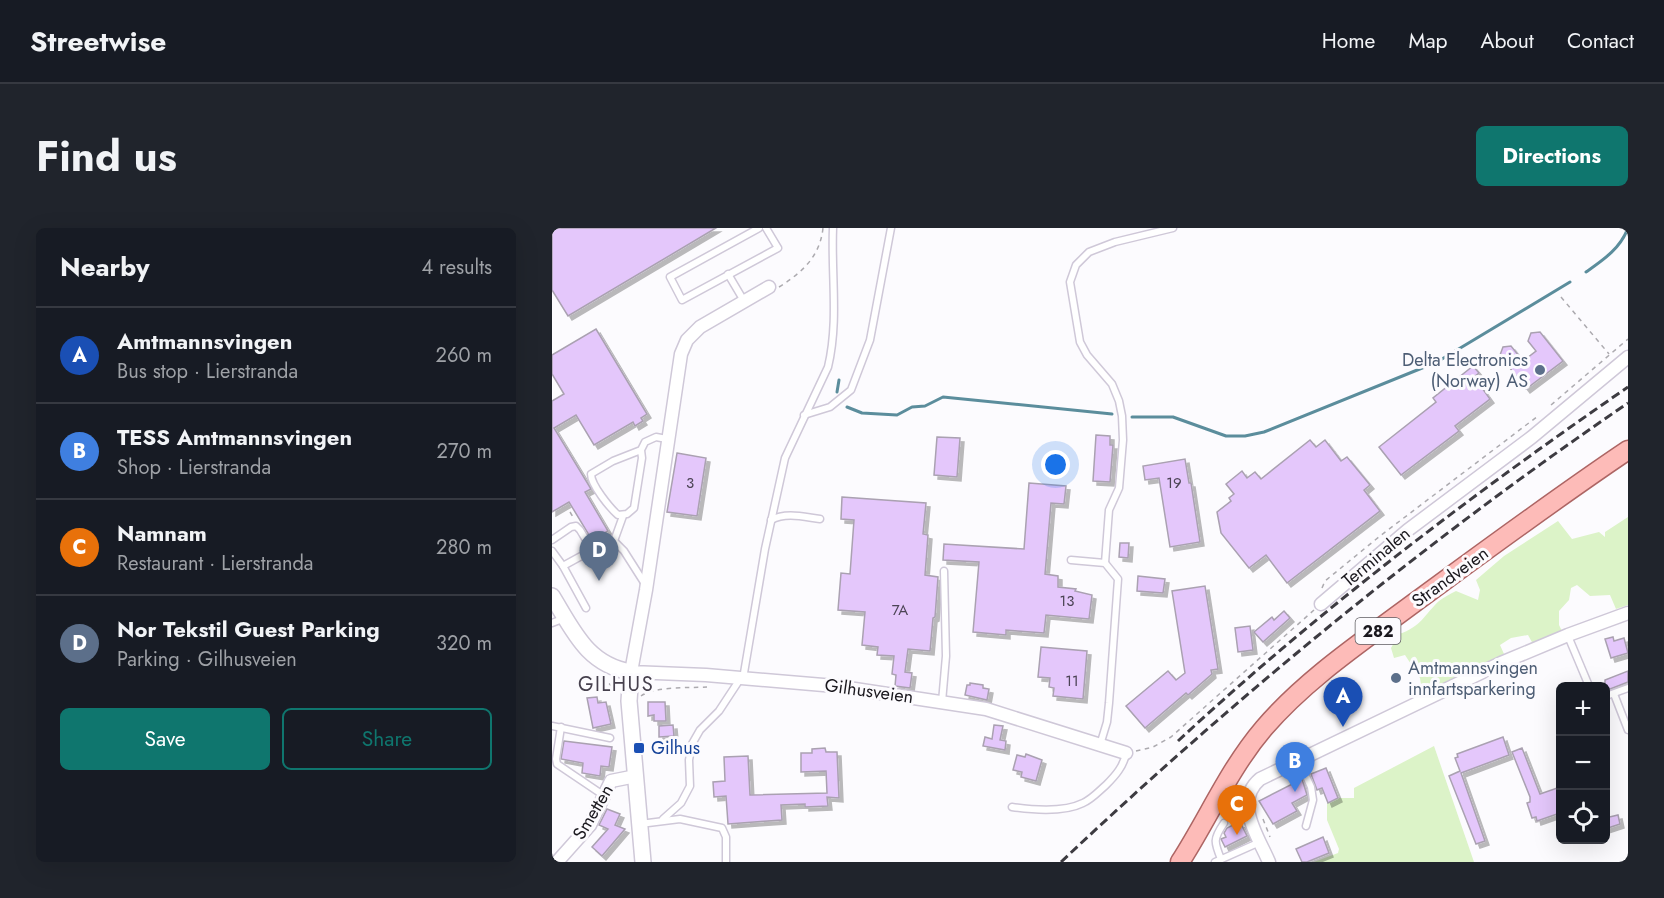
<!DOCTYPE html>
<meta charset="utf-8">
<style>
body{margin:0;font-family:Jost,sans-serif;background:#20242c;color:#f1f3f6}
.controls{position:absolute;right:18px;bottom:18px;display:grid;overflow:hidden;border-radius:9px;box-shadow:0 6px 24px #0002}
.controls button{width:54px;height:54px;display:grid;place-items:center;padding:0;border:0;border-bottom:2px solid #363941;background:#171b24;color:#f1f3f6;font:30px sans-serif}
.you{position:absolute;left:504px;top:237px;width:21px;height:21px;margin:-15px;border:4px solid #fff;border-radius:50%;background:#1a73e8;box-shadow:0 0 0 9px #1a73e833}
.badge{display:grid;place-items:center;width:39px;height:39px;border-radius:50%;background:#0f766e;color:#fff;font-size:20px;font-weight:700}
.pin{position:absolute;translate:-50% -50px;filter:drop-shadow(0 2px 3px #0008)}
.pin::after{content:'';position:absolute;top:32px;width:21px;height:18px;background:inherit;clip-path:polygon(0 0,100% 0,50% 100%)}
.list{margin:0;padding:0;list-style:none}
h2{display:flex;justify-content:space-between;align-items:center;height:78px;margin:0;padding:0 24px;font-size:26px}
h2 small{font-size:20px;font-weight:400;color:#9ea1a6}
.list li{display:grid;grid-template-columns:39px 1fr auto;gap:18px;align-items:center;box-sizing:border-box;height:96px;padding:0 24px;border-top:2px solid #363941}
.list b{display:block;font-size:22px;white-space:nowrap}
.list p{margin:0;font-size:20px;white-space:nowrap;color:#9ea1a6}
.list em{font-size:20px;font-style:normal;color:#9ea1a6}
.actions{display:flex;gap:12px;padding:18px 24px}
.actions a{flex:1;padding:14px 0;border:2px solid #0f766e;border-radius:9px;text-align:center;font-size:21px;color:#0f766e}
.actions .main{background:#0f766e;color:#fff}
.icon{flex:none;width:33px;height:33px;fill:none;stroke:currentColor;stroke-width:2;stroke-linecap:round;stroke-linejoin:round}
.map{position:relative;flex:none;width:1076px;height:634px;overflow:hidden;border-radius:9px}
header{display:flex;align-items:center;gap:36px;box-sizing:border-box;height:84px;padding:0 30px;background:#171b24;border-bottom:2px solid #363941}
header strong{font-size:28px}
nav{display:flex;gap:33px;margin-inline-start:auto;font-size:21px}
.intro{display:flex;align-items:center;justify-content:space-between;box-sizing:border-box;height:144px;padding:0 36px}
h1{margin:0;font-size:42px}
.button{padding:15px 27px;border-radius:9px;background:#0f766e;color:#fff;font-size:21px;font-weight:700}
main{display:flex;gap:36px;padding:0 36px}
aside{flex:1;background:#171b24;border-radius:9px;box-shadow:0 6px 24px #0002}
.map>svg:first-child{display:block}
.green{fill:#dcf3c8}
.lines{fill:none;stroke-linecap:round;stroke-linejoin:round}
.stream{stroke:#5b8d9c;stroke-width:3}
.building{fill:#e4c7fb;stroke:#aaa1b1;stroke-width:1.5;filter:url(#shadow)}
.service-casing{stroke:#cfc8d8;stroke-width:9}
.minor-casing{stroke:#cfc8d8;stroke-width:15}
.tertiary-casing{stroke:#cfc8d8;stroke-width:18}
.primary-casing{stroke:#ad6564;stroke-width:21}
.path{stroke:#acaaaf;stroke-width:1.5;stroke-dasharray:4.5 4.5;stroke-linecap:butt}
.service{stroke:#fff;stroke-width:6}
.minor{stroke:#fff;stroke-width:12}
.tertiary{stroke:#fff;stroke-width:15}
.primary{stroke:#fdbbb8;stroke-width:18}
.rail{stroke:#3d3b41;stroke-width:3;stroke-dasharray:9 4.5;stroke-linecap:butt}
.service-dot{fill:#5c6f8a;stroke:#fcfbfe;stroke-width:2}
.transit-dot{fill:#1a4fb4;stroke:#fcfbfe;stroke-width:2}
.labels{text-anchor:middle;stroke-width:6;stroke-linejoin:round;paint-order:stroke}
.number-label{font-size:15px;fill:#4c4455}
.shield{fill:#fcfbfe;stroke:#5e5c61;stroke-width:1.5}
.shield-label{font-size:16px;font-weight:bold;fill:#1a181e}
.service-label{font-size:18px;fill:#4e5e75;stroke:#fcfbfe;text-anchor:end}
.street-label{font-size:18px;fill:#1a181e;stroke:#fcfbfe}
.transit-label{font-size:18px;fill:#164399;stroke:#fcfbfe;text-anchor:start}
.neighbourhood-label{font-size:20px;letter-spacing:1.5px;fill:#46404d;stroke:#fcfbfe}
</style>
<header>
<strong>Streetwise</strong>
<nav><a>Home</a><a>Map</a><a>About</a><a>Contact</a></nav>
</header>
<div class="intro"><h1>Find us</h1><a class="button">Directions</a></div>
<main>
<aside>
<h2>Nearby<small>4 results</small></h2>
<ul class="list">
<li><span class="badge" style="background:#1a4fb4">A</span><div><b>Amtmannsvingen</b><p>Bus stop · Lierstranda</p></div><em>260 m</em></li>
<li><span class="badge" style="background:#3f7fe0">B</span><div><b>TESS Amtmannsvingen</b><p>Shop · Lierstranda</p></div><em>270 m</em></li>
<li><span class="badge" style="background:#e8710a">C</span><div><b>Namnam</b><p>Restaurant · Lierstranda</p></div><em>280 m</em></li>
<li><span class="badge" style="background:#5c6f8a">D</span><div><b>Nor Tekstil Guest Parking</b><p>Parking · Gilhusveien</p></div><em>320 m</em></li>
</ul>
<div class="actions"><a class="main">Save</a><a>Share</a></div>
</aside>
<div class="map">
<svg width="1076" height="634" viewBox="0 0 1076 634">
<defs>
<filter id="shadow"><feDropShadow dx="4" dy="4" stdDeviation="0" flood-color="#0004"/></filter>
</defs>
<rect width="100%" height="100%" fill="#fcfbfe"/>
<g class="green">
<path d="M1076 289V377L1064 381 1058 367 1038 368 1025 357 1019 360 1017 372 1007 383V397L1010 403 1002 411 981 416 976 407 959 410 948 417 952 426 873 464 871 461 863 465 865 468 859 470 856 468 855 463 869 457 868 450 853 427 842 430 839 420 847 406C869 399 872 387 887 373 892 369 898 366 904 363L926 372 928 362 924 352 952 328 1006 293 1020 311 1047 304 1053 309V304Z"/>
<path d="M882 518 922 634H762L786 625 787 621 775 592V575L787 570H802V560Z"/>
</g>
<g class="lines">
<g class="stream">
<path d="M1034 44C1051 32 1068 21 1076 0"/>
<path d="M285 164 287 152"/>
<path d="M295 179 310 185 345 187 360 179 373 178 391 169 560 186"/>
<path d="M580 189H621L674 208H693L712 204 885 134 1018 54"/>
</g>
</g>
<g class="building">
<path d="M0 0H164L16 88 0 62Z"/>
<path d="M44 101 95 186 89 190 91 193 83 198 81 194 42 217 24 187 2 200 39 261 33 264 56 303 40 312 17 274 0 284V173L12 166 0 146V127Z"/>
<path d="M988 104 1011 133 974 161 948 127 951 119 959 118 971 133 984 123 976 113 979 105Z"/>
<path d="M921 138 927 145 922 149 938 171 903 198 907 203 849 247 827 219 884 174 881 170Z"/>
<path d="M544 207 558 208V217H561L558 254 541 253Z"/>
<path d="M385 209 408 210 405 249 382 247Z"/>
<path d="M758 212 764 219 773 212 789 233 795 229 818 257 812 262 828 283 735 355 714 327 697 340 669 305 665 284 679 273 677 270 682 266 674 256 690 243 695 250 703 244 709 251Z"/>
<path d="M125 225 154 230 145 288 115 284Z"/>
<path d="M633 231 637 255H639L648 314 618 319 607 250 593 252 591 238Z"/>
<path d="M477 255 514 258 512 276 499 275 493 346 506 348V359L524 361 523 363 540 367 537 391 494 387 492 405 454 402V407L421 404 427 334 391 332 392 316 472 321Z"/>
<path d="M290 269 374 275 371 306 376 307 373 347 386 349 383 389 381 390 378 423 356 421 353 444 360 445 358 460 343 458 344 447 340 446 342 428 325 427 326 419 310 417 313 384 286 382 289 345 298 346 302 292 289 291Z"/>
<path d="M568 315H577L576 330 567 329Z"/>
<path d="M586 348 613 351 611 365 585 363Z"/>
<path d="M653 358 666 441 659 442 660 446 636 467 634 465 593 500 574 478 616 443 624 452 633 445 620 363Z"/>
<path d="M732 383 738 390 711 414 702 404 720 389 722 392Z"/>
<path d="M698 398 701 422 686 424 683 400Z"/>
<path d="M1061 409 1062 413 1072 410 1076 425 1059 430 1053 411Z"/>
<path d="M489 419 535 423 531 471 501 468 502 460 497 459 498 450 486 449Z"/>
<path d="M1076 443V454L1053 463V452Z"/>
<path d="M418 455 431 457V460L437 461 435 472 413 467 415 457H418Z"/>
<path d="M45 469 46 475 54 474 59 496 41 500 35 470Z"/>
<path d="M96 474H113L114 493H102V487L96 488Z"/>
<path d="M121 497 122 508 107 509V498Z"/>
<path d="M442 497 451 498 448 512 454 513 453 522 431 518 433 509 440 511Z"/>
<path d="M951 509 957 527 909 545 933 613 924 616 897 548 908 543 903 530 906 529 905 526Z"/>
<path d="M12 513 60 519 57 539 49 538 48 548 30 545 31 535 9 531Z"/>
<path d="M273 520 274 524H285L287 570 275 569 276 578 253 579V576L229 577 230 592 176 596 174 568 162 569 161 554 173 553 172 529 196 528 198 567 275 565 274 543 249 544V525H260V521Z"/>
<path d="M970 520 988 566 1008 559V585L985 593 984 589 980 590 975 575 978 574V569L960 524Z"/>
<path d="M474 526 490 532 484 553 469 549 470 544 461 542 465 527 473 529Z"/>
<path d="M774 540 786 570 776 575 770 560 765 562 759 546Z"/>
<path d="M750 551 755 567 740 575 745 583 721 596 707 573Z"/>
<path d="M55 581 68 586 63 597 73 601 50 628 40 619 56 601 47 597Z"/>
<path d="M1066 587 1068 596 1053 601V590Z"/>
<path d="M685 595 689 596 695 608 673 619 669 611 674 609 672 605 675 600Z"/>
<path d="M771 609 777 625 755 634H750L744 621Z"/>
</g>
<g class="lines">
<g class="service-casing">
<g id="service">
<path d="M207 0 118 49 130 72 226 20 214 0"/>
<path d="M176 46 192 73"/>
<path d="M252 187 278 179 299 162 318 112 339 0"/>
<path d="M89 222 61 233 39 246C39 257 58 280 66 287L75 286 82 280 90 230 89 222 93 214 104 209 115 211"/>
<path d="M219 292C234 284 252 289 268 291"/>
<path d="M0 312 19 299 24 298 28 302 40 322"/>
<path d="M62 313 71 288"/>
<path d="M0 323 11 338 34 380"/>
<path d="M519 332 553 335 566 351 557 475 555 494 548 517"/>
<path d="M553 335 557 282 567 260 571 212 570 188 567 173 560 156 535 127 528 114 518 54 524 37 537 24 563 14 621 0"/>
<path d="M11 338 53 315 62 313 72 323 93 356"/>
<path d="M0 395 13 390"/>
<path d="M1016 408 1037 458"/>
<path d="M1062 466 1076 502"/>
<path d="M1054 468 1076 460"/>
<path d="M390 474 394 428 392 343"/>
<path d="M0 498 58 510"/>
<path d="M9 499 4 531 5 536 51 567"/>
<path d="M747 533 759 559 761 572 754 598"/>
<path d="M460 579C481 582 511 585 531 575 540 571 547 563 554 557 563 548 572 538 574 525"/>
<path d="M111 591 129 575 138 558 137 532 140 516 148 502 167 483 192 445 213 321 233 230 276 139C287 93 279 46 281 0"/>
<path d="M88 596 128 591 170 600 174 609V634"/>
<path d="M669 631C662 614 661 611 672 595"/>
<path d="M663 634 708 614"/>
</g>
</g>
<g class="minor-casing">
<g id="minor">
<path d="M217 59 148 99 135 112 129 126 94 362 79 444 154 447 283 458 434 481 574 525"/>
<path d="M769 376 856 302 980 209 1076 129"/>
<path d="M5 634 38 597 59 553 84 548"/>
<path d="M717 634C706 608 681 574 708 551L949 435 1016 407 1076 385"/>
</g>
</g>
<g class="tertiary-casing">
<path id="tertiary" d="M0 368C21 402 35 437 79 444L77 473 91 634"/>
</g>
<g class="primary-casing">
<path id="primary" d="M628 634C657 589 677 541 712 500 754 451 811 413 862 375 933 323 1003 271 1076 222"/>
</g>
<g class="path">
<path d="M227 59C251 44 268 28 271 0"/>
<path d="M1009 69 1057 126"/>
<path d="M999 177 1076 111"/>
<path d="M18 284 21 289"/>
<path d="M770 360 773 353 828 308 986 188"/>
<path d="M51 449 64 463"/>
<path d="M89 468C103 458 138 460 155 459"/>
<path d="M584 523 601 519 619 509 762 382"/>
<path d="M711 591 718 609"/>
</g>
<use href="#service" class="service"/>
<use href="#minor" class="minor"/>
<use href="#tertiary" class="tertiary"/>
<use href="#primary" class="primary"/>
<g class="rail">
<path d="M626 513C766 383 919 267 1076 159"/>
<path d="M509 634C686 467 875 312 1076 175"/>
</g>
</g>
<g class="service-dot">
<circle cx="988" cy="142" r="6"/>
<circle cx="844" cy="450" r="6"/>
</g>
<rect class="transit-dot" x="81" y="514" width="12" height="12" rx="3"/>
<g class="labels">
<g class="number-label">
<text x="138" y="260">3</text>
<text x="622" y="260">19</text>
<text x="515" y="378">13</text>
<text x="348" y="387">7A</text>
<text x="520" y="458">11</text>
</g>
<rect class="shield" x="803.5" y="390" width="45" height="26" rx="4.5"/>
<g class="shield-label">
<text x="826" y="409">282</text>
</g>
<g class="service-label">
<text x="976" y="138">Delta Electronics<tspan x="976" dy="21">(Norway) AS</tspan></text>
<text x="856" y="446" text-anchor="start">Amtmannsvingen<tspan x="856" dy="21">innfartsparkering</tspan></text>
</g>
<g class="street-label">
<text transform="translate(824 329) rotate(-40)" y="6">Terminalen</text>
<text transform="translate(898 349) rotate(-36)" y="6">Strandveien</text>
<text transform="translate(317 463) rotate(8)" y="6">Gilhusveien</text>
<text transform="translate(41 584) rotate(-59)" y="6">Smetten</text>
</g>
<g class="transit-label">
<text x="99" y="526">Gilhus</text>
</g>
<g class="neighbourhood-label">
<text x="64" y="463">GILHUS</text>
</g>
</g>
</svg>
<div class="controls">
<button>+</button>
<button>−</button>
<button><svg class="icon" aria-label="locate" viewBox="0 0 24 24"><circle cx="12" cy="12" r="6"/><path d="M12 2v4M12 18v4M2 12h4M18 12h4"/></svg></button>
</div>
<div class="you"></div>
<div class="pin badge" style="left:791px;top:499px;background:#1a4fb4">A</div>
<div class="pin badge" style="left:743px;top:564px;background:#3f7fe0">B</div>
<div class="pin badge" style="left:685px;top:607px;background:#e8710a">C</div>
<div class="pin badge" style="left:47px;top:353px;background:#5c6f8a">D</div>
</div>
</main>
